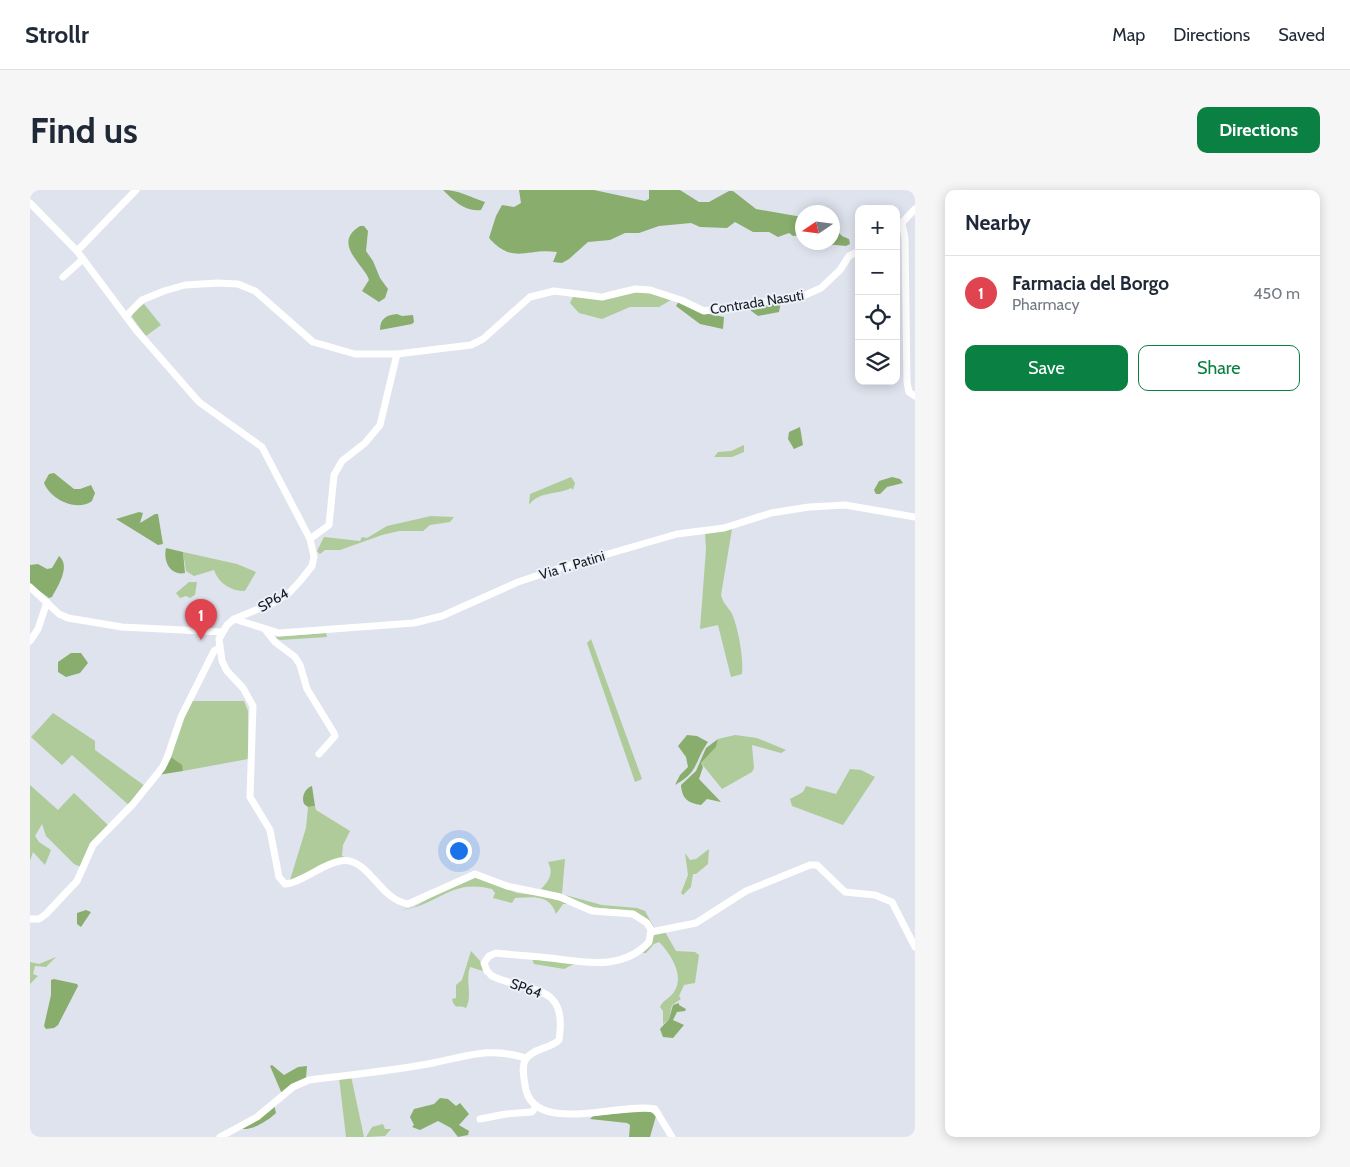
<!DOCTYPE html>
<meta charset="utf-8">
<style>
body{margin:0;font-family:Cabin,sans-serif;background:#f6f6f7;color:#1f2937}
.controls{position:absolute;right:15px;top:15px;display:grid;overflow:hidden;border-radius:10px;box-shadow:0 2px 12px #0003}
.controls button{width:45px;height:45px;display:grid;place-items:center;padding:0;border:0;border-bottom:1px solid #e0e1e3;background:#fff;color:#1f2937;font:25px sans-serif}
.compass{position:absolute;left:765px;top:15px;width:45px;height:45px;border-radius:50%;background:#fff;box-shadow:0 2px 12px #0003;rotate:257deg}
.you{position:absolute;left:428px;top:660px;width:18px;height:18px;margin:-12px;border:4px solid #fff;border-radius:50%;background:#1a73e8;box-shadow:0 0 0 8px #1a73e833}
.badge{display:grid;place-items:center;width:32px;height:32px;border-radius:50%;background:#0b8043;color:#fff;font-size:16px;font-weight:700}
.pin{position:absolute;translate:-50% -41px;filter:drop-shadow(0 1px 2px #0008)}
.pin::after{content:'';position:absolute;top:26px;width:18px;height:15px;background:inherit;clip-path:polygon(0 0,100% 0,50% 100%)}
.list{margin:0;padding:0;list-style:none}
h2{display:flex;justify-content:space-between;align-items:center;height:65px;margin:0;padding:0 20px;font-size:21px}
h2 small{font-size:16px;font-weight:400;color:#747a83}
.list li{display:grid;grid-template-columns:32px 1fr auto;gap:15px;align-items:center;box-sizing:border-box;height:75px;padding:0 20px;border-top:1px solid #e0e1e3}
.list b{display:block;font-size:19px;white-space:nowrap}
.list p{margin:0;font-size:16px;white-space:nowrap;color:#747a83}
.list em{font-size:16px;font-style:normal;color:#747a83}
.actions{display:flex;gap:10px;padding:15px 20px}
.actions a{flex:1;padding:11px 0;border:1px solid #0b8043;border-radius:10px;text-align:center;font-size:18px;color:#0b8043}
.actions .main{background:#0b8043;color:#fff}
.icon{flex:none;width:28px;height:28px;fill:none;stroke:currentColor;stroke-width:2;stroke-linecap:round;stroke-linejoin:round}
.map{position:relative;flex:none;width:885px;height:947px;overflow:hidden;border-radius:10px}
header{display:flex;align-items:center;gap:30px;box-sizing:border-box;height:70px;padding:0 25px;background:#fff;border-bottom:1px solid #e0e1e3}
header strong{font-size:24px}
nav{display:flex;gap:28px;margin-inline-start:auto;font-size:18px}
.intro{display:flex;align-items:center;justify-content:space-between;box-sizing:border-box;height:120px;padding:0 30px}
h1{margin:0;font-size:35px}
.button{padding:12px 22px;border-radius:10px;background:#0b8043;color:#fff;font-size:18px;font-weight:700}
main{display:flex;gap:30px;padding:0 30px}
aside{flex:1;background:#fff;border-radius:10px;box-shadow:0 2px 12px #0003}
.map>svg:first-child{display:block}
.green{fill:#aecb99}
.forest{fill:#89ad6d}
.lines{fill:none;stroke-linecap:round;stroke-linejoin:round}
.minor{stroke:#fff;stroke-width:7}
.labels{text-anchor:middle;stroke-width:4;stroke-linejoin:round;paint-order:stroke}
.street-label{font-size:14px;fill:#191a1e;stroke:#ebf0fb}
</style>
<header>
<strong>Strollr</strong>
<nav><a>Map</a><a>Directions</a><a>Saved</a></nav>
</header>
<div class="intro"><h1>Find us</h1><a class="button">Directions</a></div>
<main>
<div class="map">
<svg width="885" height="947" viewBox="0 0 885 947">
<rect width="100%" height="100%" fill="#dee3ee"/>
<g class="green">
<path d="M601 101 619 102 641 110 629 117H600L572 129 549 123 540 113 544 105Z"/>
<path d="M114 114 131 135 116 146 102 127 103 121Z"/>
<path d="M714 255V262L702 267H684L688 262 701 261Z"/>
<path d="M541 287 545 293 543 300 541 298C527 305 509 301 499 315L500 304Z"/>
<path d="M401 326 424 327 420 332 400 335 393 341H369L352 345 310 360H295L290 364 287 361 294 347 330 351 332 347 337 348 357 336Z"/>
<path d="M702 339 691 405C693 413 697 416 701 422 708 435 714 470 712 484L701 487 688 435 670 439 676 359 675 343Z"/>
<path d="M153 362 207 374 226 382 215 401C201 401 189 394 184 380L164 386 156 381Z"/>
<path d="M159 392H167L165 405 160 408 156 406 150 408 146 403Z"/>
<path d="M296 443 297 447 250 450 244 447Z"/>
<path d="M561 449 612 589 605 592 557 453Z"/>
<path d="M162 511H214L218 521V569L153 581 151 575 141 567 155 522Z"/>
<path d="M23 523 65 551V560L115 596 100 616 42 565 32 575 1 547Z"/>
<path d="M705 545 727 548 756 560 751 563 722 555 724 578 722 582 692 599 671 573 686 557 688 549Z"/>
<path d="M820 579 831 580 845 587 813 635 762 616 760 609 773 602 776 596 806 604Z"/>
<path d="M0 595 28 620 44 603 79 636 51 677 44 674 16 646 12 634 5 646 9 652 21 660 15 675 3 662 0 671Z"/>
<path d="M285 616 286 620 320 641 313 655 312 666 315 667 306 669 260 690 276 638 278 617Z"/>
<path d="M679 659 678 674 666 684H663L661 697 653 705 651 703 658 685 655 663 660 670 666 669Z"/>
<path d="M535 669 532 704 511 699C519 691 524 683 518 672Z"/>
<path d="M445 687 487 703 520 707 540 714H533L526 724C520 704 502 707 485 708L482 713 463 708 465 703 462 699C419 688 410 716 370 720L384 717 422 695Z"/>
<path d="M535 705 572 715 607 718 615 721 625 739C611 715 588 722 564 717 554 715 544 710 535 705Z"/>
<path d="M635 742 646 761 665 762 669 765 665 793 654 795 649 806 651 809 642 815 639 829 633 834V821L630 817C633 810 640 808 644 802 655 786 641 764 629 752L624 754 616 763H613V760L625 744Z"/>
<path d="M441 761 451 772 453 781 440 777C435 791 443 806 436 818 428 814 425 821 422 809L426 808V795L432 790Z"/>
<path d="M26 767 16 777 5 776 3 784 8 786 0 794V772L9 774Z"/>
<path d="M502 769 546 773 534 779 504 774Z"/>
<path d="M321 886 334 947H316L309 887Z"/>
<path d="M353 934 355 939H361L355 946 336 947 342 937Z"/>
</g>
<g class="forest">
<path d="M413 0C430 0 439 7 455 12L451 20C435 22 424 11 413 0Z"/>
<path d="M489 0H564L615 11 619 9V0H650L669 12H679L699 1H703L726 19 772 27V45L763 46 759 43 748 47 739 42H723L705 32 697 38 670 37 661 33 629 36 609 43H595L580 50 558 52 539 69 532 73 523 72 527 62C496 58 483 75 459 48L466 26 472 15 484 17 491 13Z"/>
<path d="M330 36H334L338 41 336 61 343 71 350 88 358 99 355 108 349 112 332 101 339 90C335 75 301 54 330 36Z"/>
<path d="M803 37 812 46 819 49 820 54 816 56 796 54 802 52Z"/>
<path d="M649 111 679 124 694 127 693 139 670 134 646 116Z"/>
<path d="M751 112 749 122 728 126 720 120V115Z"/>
<path d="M367 124 372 126 383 125 384 132 382 134 350 140C350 128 357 125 367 124Z"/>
<path d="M770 237 773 255 764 259 758 249 759 242Z"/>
<path d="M24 283 44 299H50L61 295 65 303 62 311C47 322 21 310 14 293L19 284Z"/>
<path d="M862 287 870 289 873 293 857 297 850 304H846L844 300 849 291Z"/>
<path d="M109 322 113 323 110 333 125 324H128L133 354 128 355 86 329Z"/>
<path d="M136 358 153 362 155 383C140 386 133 371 136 358Z"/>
<path d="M29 366C41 376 28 396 22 407L19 408 0 394V375L8 374 17 379 22 378Z"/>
<path d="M41 463H51L58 473 50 483 36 487 28 482V472Z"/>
<path d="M657 545 667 546 678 552C664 572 669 582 645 595L650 585 658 577 656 567 648 556Z"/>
<path d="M688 549 686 557 671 573 673 577 669 589 691 612 677 609 671 615C658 613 652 609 651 595L666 581 676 558Z"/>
<path d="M141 567 152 575 153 581 128 585Z"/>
<path d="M282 596 285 616 278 617 274 614C271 607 275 598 282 596Z"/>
<path d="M56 720 61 722 51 737 47 734V723Z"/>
<path d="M24 789 47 794 48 796 28 835 24 838 16 839 14 836 21 805V790Z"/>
<path d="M649 813V815L656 819 655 821 647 822 643 830 654 835 643 848 633 847 630 839 639 829 643 815Z"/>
<path d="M242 875 254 885 268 877 277 876 276 888 252 904 240 876Z"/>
<path d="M410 908 418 909 426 916 430 913 439 924 429 935 439 941 438 945 428 947 421 938 408 931 390 940 382 937 384 935 380 927 384 919 404 914Z"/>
<path d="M244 914 246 923C239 930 219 943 209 938Z"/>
<path d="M618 920 626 926 620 947H599L600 935 597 933 560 929 563 926Z"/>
</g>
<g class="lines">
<g class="minor">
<path d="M0 13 47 61 106 140 169 212 232 257 280 349 284 367 282 376 271 390 260 402 243 413 204 429 197 435 189 449 192 471 197 481 213 498 223 516 220 607 240 640 249 687 255 694 261 693C278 688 293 674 310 671 339 666 348 709 378 714L445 684 477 696 530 707 562 721 603 724 617 733 621 740 619 752C592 781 555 772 520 768 502 766 484 765 466 763L459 766 454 773 457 781 462 786C501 804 538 792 529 850 520 859 503 858 496 869 491 876 494 887 495 895 501 947 591 912 625 919L642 947"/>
<path d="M872 33 875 48 877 192 879 202 885 206"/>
<path d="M866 39 885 19"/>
<path d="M47 61 106 0"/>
<path d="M33 87 53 69"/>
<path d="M96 126 112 110 134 101 155 95 188 93 208 94 225 101 283 152 325 164H367L441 155 453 149 500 107 524 101 572 107 605 99 620 100 651 110 674 121 773 106 791 98 810 80 819 66 829 61"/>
<path d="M280 349 299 335 304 285 312 271 335 253 350 235 367 164"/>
<path d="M0 397 29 424 38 428 92 437 192 442"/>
<path d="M204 429 249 443 384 433 412 426 488 392 533 377 647 344 694 338 741 323 779 317 815 315 885 327"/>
<path d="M235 439 245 452 265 467 270 475 277 499 304 543 305 546 289 564"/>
<path d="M0 451 8 439 17 412"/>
<path d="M0 729H9L16 724 47 691 63 655 103 614 132 578 137 568 151 527 184 461 189 458"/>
<path d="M621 742 666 733 716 701 780 675H787L815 702 845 705 862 712 885 757"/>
<path d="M450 929 476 924 502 922 505 918"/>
<path d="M190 947 227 927 263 897 279 890C319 885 359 881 398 874 436 867 457 856 496 868"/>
</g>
</g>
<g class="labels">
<g class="street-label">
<text transform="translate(727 112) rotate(-9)" y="5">Contrada Nasuti</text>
<text transform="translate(542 375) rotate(-17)" y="5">Via T. Patini</text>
<text transform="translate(243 410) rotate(-30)" y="5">SP64</text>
<text transform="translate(496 798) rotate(20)" y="5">SP64</text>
</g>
</g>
</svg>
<div class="controls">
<button>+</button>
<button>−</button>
<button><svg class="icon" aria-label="locate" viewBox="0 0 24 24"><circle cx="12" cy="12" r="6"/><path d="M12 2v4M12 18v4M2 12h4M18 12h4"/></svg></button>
<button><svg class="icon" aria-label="layers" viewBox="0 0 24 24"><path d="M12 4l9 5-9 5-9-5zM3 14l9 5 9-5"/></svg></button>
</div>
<svg class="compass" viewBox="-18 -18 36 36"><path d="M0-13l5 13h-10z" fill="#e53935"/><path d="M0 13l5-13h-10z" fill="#747a83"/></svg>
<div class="you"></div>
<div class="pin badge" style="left:171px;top:450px;background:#e0444e">1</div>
</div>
<aside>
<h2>Nearby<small></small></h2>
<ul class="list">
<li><span class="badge" style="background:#e0444e">1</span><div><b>Farmacia del Borgo</b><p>Pharmacy</p></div><em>450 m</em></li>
</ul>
<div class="actions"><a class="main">Save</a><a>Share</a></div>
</aside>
</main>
